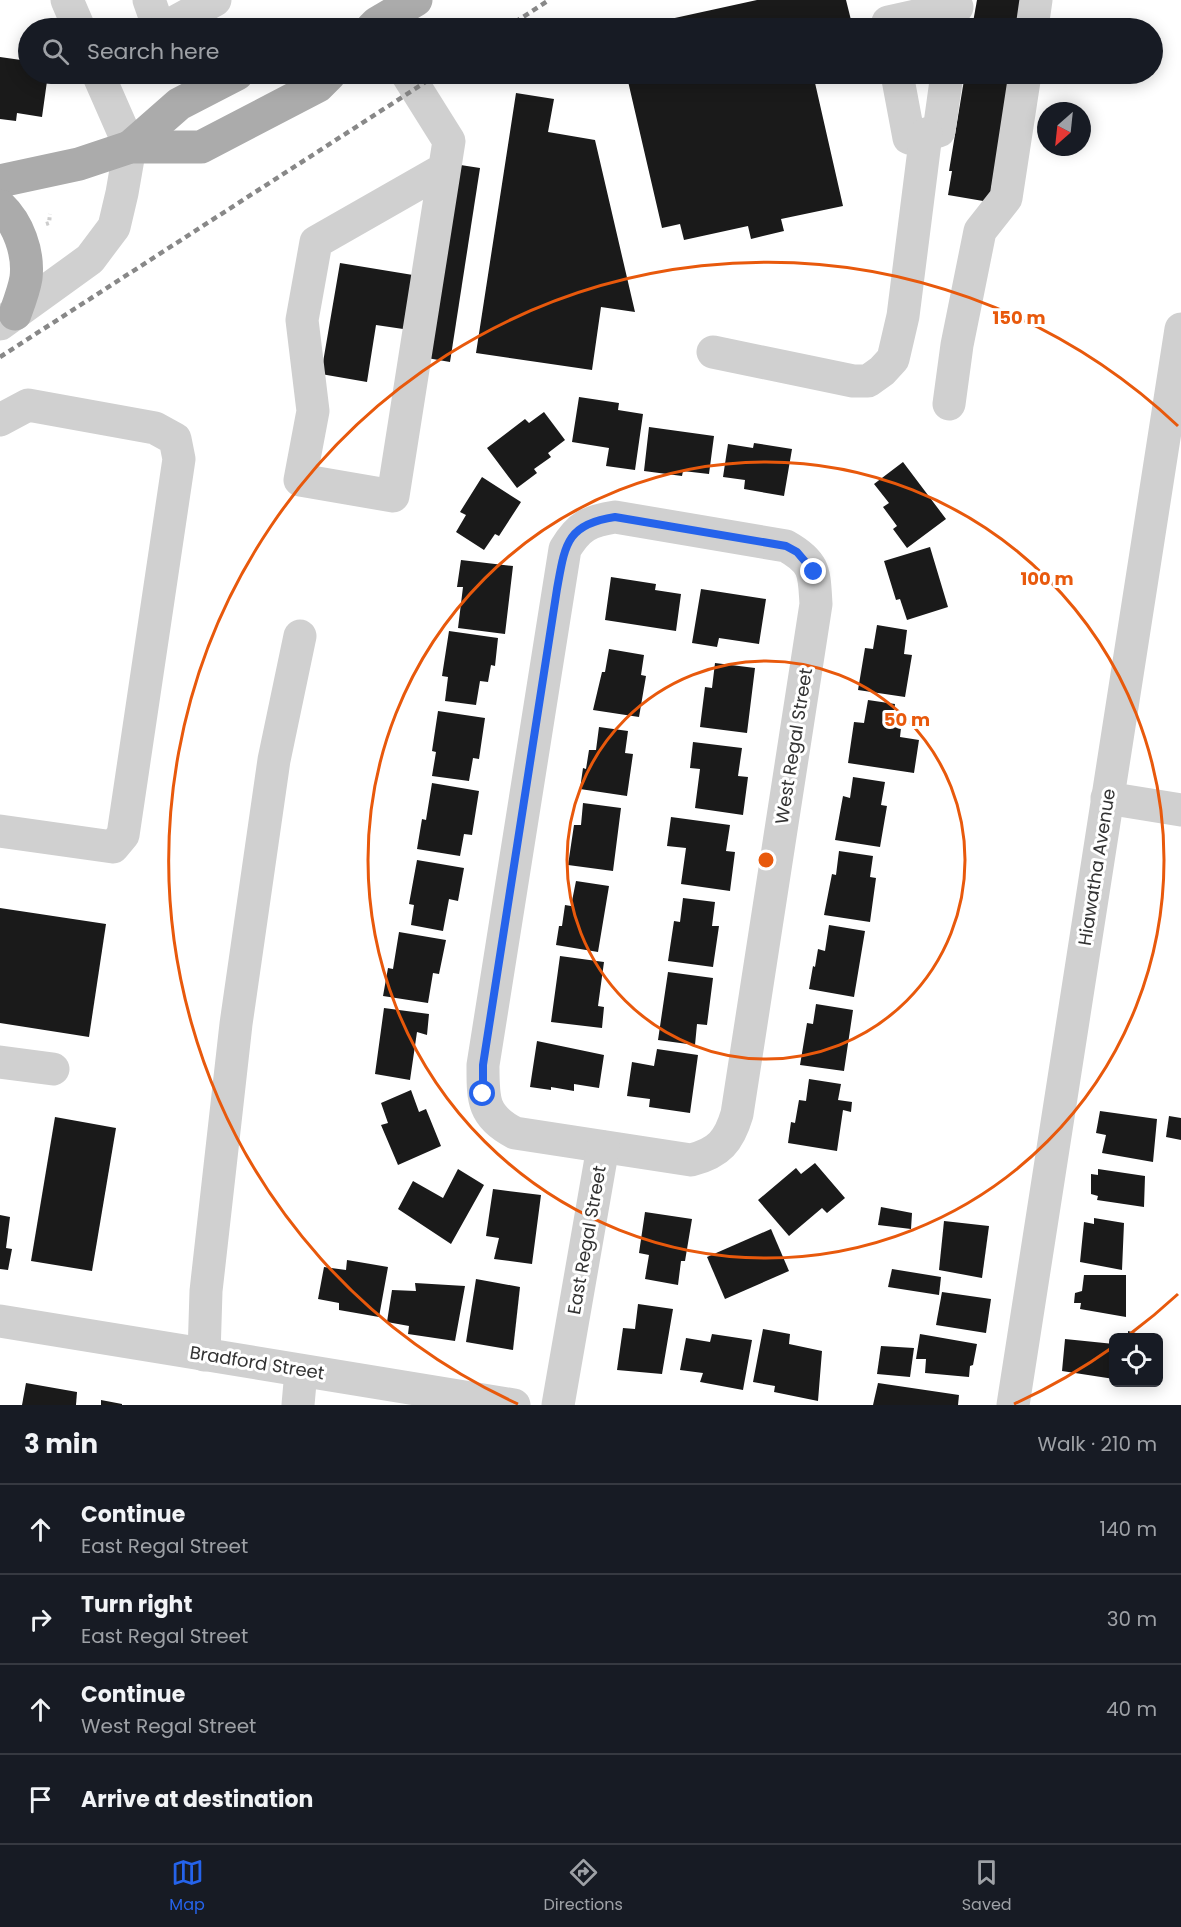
<!DOCTYPE html>
<meta charset="utf-8">
<style>
body{margin:0;font-family:Poppins,sans-serif;background:#20242c;color:#f1f3f6}
.controls{position:absolute;right:18px;bottom:18px;display:grid;overflow:hidden;border-radius:9px;box-shadow:0 3px 15px #0003}
.controls button{width:54px;height:54px;display:grid;place-items:center;padding:0;border:0;border-bottom:2px solid #363941;background:#171b24;color:#f1f3f6;font:30px sans-serif}
.compass{position:absolute;left:1037px;top:102px;width:54px;height:54px;border-radius:50%;background:#171b24;box-shadow:0 3px 15px #0003;rotate:207deg}
.stop{position:absolute;width:18px;height:18px;margin:-14px;border:4px solid #2563eb;border-radius:50%;background:#fff}
.stop.end{background:#2563eb;border-color:#fff;box-shadow:0 2px 6px #0008}
.list{margin:0;padding:0;list-style:none}
h2{display:flex;justify-content:space-between;align-items:center;height:78px;margin:0;padding:0 24px;font-size:26px}
h2 small{font-size:20px;font-weight:400;color:#9ea1a6}
.list li{display:grid;grid-template-columns:39px 1fr auto;gap:18px;align-items:center;box-sizing:border-box;height:90px;padding:0 24px;border-top:2px solid #363941}
.list b{display:block;font-size:22px;white-space:nowrap}
.list p{margin:0;font-size:20px;white-space:nowrap;color:#9ea1a6}
.list em{font-size:20px;font-style:normal;color:#9ea1a6}
.icon{flex:none;width:33px;height:33px;fill:none;stroke:currentColor;stroke-width:2;stroke-linecap:round;stroke-linejoin:round}
.map{position:relative;flex:none;width:1181px;height:1405px;overflow:hidden}
.search{position:absolute;background:#171b24;box-shadow:0 3px 15px #0003;left:18px;right:18px;top:18px;height:66px;display:flex;align-items:center;gap:15px;box-sizing:border-box;padding:0 21px;border-radius:33px;color:#9ea1a6;font-size:22px}
.sheet{height:438px;background:#171b24}
nav{display:flex;justify-content:space-around;align-items:center;box-sizing:border-box;height:84px;border-top:2px solid #363941;background:#171b24;font-size:16px;color:#9ea1a6}
nav a{display:grid;justify-items:center;gap:3px}
nav .on{color:#2563eb}
.map>svg:first-child{display:block}
.building{fill:#1a1a1a}
.lines{fill:none;stroke-linecap:round;stroke-linejoin:round}
.path{stroke:#cdcdcd;stroke-width:4;stroke-dasharray:3 3;stroke-linecap:butt}
.minor{stroke:#d0d0d0;stroke-width:33}
.major{stroke:#ababab;stroke-width:33}
.rail{stroke:#888;stroke-width:4.5;stroke-dasharray:6 4.5;stroke-linecap:butt}
.route{stroke:#2563eb;stroke-width:8}
.ring{fill:none;stroke:#e8590c;stroke-width:3}
.labels{text-anchor:middle;stroke-width:6;stroke-linejoin:round;paint-order:stroke}
.street-label{font-size:18px;fill:#333;stroke:#fff}
.centre{fill:#e8590c;stroke:#fff;stroke-width:3}
.ring-label{font-size:18px;text-anchor:middle;font-weight:bold;fill:#e8590c;stroke:#fff;stroke-width:6;stroke-linejoin:round;paint-order:stroke}
</style>
<div class="map">
<svg width="1181" height="1405" viewBox="0 0 1181 1405">
<rect width="100%" height="100%" fill="#fff"/>
<g class="building">
<path d="M757 0H846L853 28H629Z"/>
<path d="M977 0H1022L1018 28H972Z"/>
<path d="M0 57 28 61V74H48L42 117 17 113 16 121 0 119Z"/>
<path d="M607 74H813L843 206 781 219 784 231 751 239 748 226 684 240 680 224 662 228 627 77 609 81Z"/>
<path d="M965 74H1011L989 202 948 195 952 171H949Z"/>
<path d="M516 93 554 99 548 132 595 140 635 312 601 307 592 370 476 353Z"/>
<path d="M454 164 480 168 450 362 427 358Z"/>
<path d="M340 263 419 276 410 330 376 325 367 382 321 374Z"/>
<path d="M579 397 619 403 618 410 643 414 635 470 606 466 609 448 572 442Z"/>
<path d="M544 412 565 440 548 453 551 457 534 469 537 473 517 488 487 448 525 419 529 423Z"/>
<path d="M649 427 714 436 709 474 683 471 682 476 644 471Z"/>
<path d="M754 443 792 449 784 496 744 489 745 480 723 477 728 444 753 448Z"/>
<path d="M903 462 946 519 907 548 893 529 897 526 883 507 889 503 874 484Z"/>
<path d="M482 477 521 502 499 536 495 534 484 550 456 532 466 515 460 512Z"/>
<path d="M930 547 948 607 907 620 900 599 896 600 884 561Z"/>
<path d="M461 560 513 566 505 634 458 628 463 587H457Z"/>
<path d="M611 577 656 584 655 590 681 594 676 631 605 620Z"/>
<path d="M701 589 766 599 759 644 719 638 717 647 692 643Z"/>
<path d="M877 625 907 630 904 654 912 655 905 697 858 690 865 648 873 649Z"/>
<path d="M449 631 498 638 495 666 491 665 488 682 480 681 476 705 445 701 448 677 442 676Z"/>
<path d="M609 649 644 655 641 675 646 676 639 717 593 710 602 672H605Z"/>
<path d="M715 663 755 668 747 733 700 727 705 687 712 688Z"/>
<path d="M868 700 895 704 892 727 901 728 900 737 919 740 914 773 848 763 854 722 864 723Z"/>
<path d="M438 711 485 718 479 759 473 758 469 781 432 776 436 752 432 751Z"/>
<path d="M599 727 628 731 625 753 633 754 627 796 580 789 583 768 586 769 589 750H596Z"/>
<path d="M693 742 742 748 738 776 748 777 743 815 695 808 700 769 690 768Z"/>
<path d="M853 777 885 782 881 805 887 806 880 847 835 840 843 796 850 798Z"/>
<path d="M432 783 479 791 472 835 464 834 460 856 417 849 422 819 426 820Z"/>
<path d="M583 803 621 808 613 871 568 865 574 825H581Z"/>
<path d="M671 817 730 825 726 851 735 852 730 891 681 884 686 848 667 846Z"/>
<path d="M839 851 873 856 870 877 876 878 870 922 824 915 832 874 836 875Z"/>
<path d="M417 860 464 868 458 901 449 899 443 931 411 925 414 905 409 904Z"/>
<path d="M576 881 609 886 598 952 556 945 559 926H562L565 905 571 906Z"/>
<path d="M683 898 715 902 712 926H719L713 967 668 961 674 921 680 922Z"/>
<path d="M0 908 106 924 89 1037 0 1023Z"/>
<path d="M829 925 865 931 854 997 809 989 813 966 815 967 818 949 825 951Z"/>
<path d="M399 932 446 940 439 974 433 973 428 1003 383 996 388 968 393 969Z"/>
<path d="M560 956 604 962 598 1006 604 1007 602 1028 551 1022Z"/>
<path d="M668 972 713 978 707 1025 697 1024 695 1045 658 1040Z"/>
<path d="M816 1004 853 1010 844 1071 800 1065 807 1023 813 1024Z"/>
<path d="M384 1008 429 1014 427 1035 417 1032 410 1080 375 1074Z"/>
<path d="M537 1041 604 1055 599 1088 574 1084V1091L551 1087V1090L530 1087Z"/>
<path d="M657 1049 698 1055 690 1113 649 1107 650 1099 627 1096 632 1062 654 1066Z"/>
<path d="M809 1079 841 1084 838 1100 852 1102 851 1112 843 1110 837 1151 788 1143 791 1122 795 1123 799 1100 806 1101Z"/>
<path d="M411 1090 419 1112 426 1109 441 1146 398 1165 381 1125 388 1123 381 1103Z"/>
<path d="M1100 1111 1157 1119 1153 1162 1102 1153 1106 1135 1096 1133Z"/>
<path d="M1169 1116 1181 1118V1140L1166 1137Z"/>
<path d="M55 1117 116 1128 92 1271 31 1261Z"/>
<path d="M815 1163 845 1198 827 1213 822 1208 789 1236 758 1200 796 1168 801 1174Z"/>
<path d="M458 1169 484 1185 451 1244 398 1209 413 1181 443 1198Z"/>
<path d="M1098 1169 1145 1176 1144 1207 1097 1200 1098 1196 1091 1194V1174L1098 1175Z"/>
<path d="M493 1189 541 1195 532 1264 494 1259 499 1238 486 1236Z"/>
<path d="M881 1207 912 1213 911 1229 878 1225Z"/>
<path d="M645 1212 692 1219 685 1261H681L678 1285 645 1279 649 1255 639 1253Z"/>
<path d="M0 1215 10 1217 6 1248 12 1249 8 1270 0 1269Z"/>
<path d="M1094 1218 1124 1223 1122 1270 1080 1262 1084 1222 1094 1224Z"/>
<path d="M944 1221 989 1226 982 1278 939 1270Z"/>
<path d="M771 1229 789 1271 725 1299 707 1257Z"/>
<path d="M347 1260 388 1267 379 1317 339 1310V1303L318 1299 324 1267 346 1270Z"/>
<path d="M892 1269 941 1277 939 1295 888 1287Z"/>
<path d="M1084 1275H1126V1317L1080 1309 1081 1303H1074L1075 1293 1082 1291Z"/>
<path d="M476 1279 520 1287 513 1350 466 1342Z"/>
<path d="M415 1283 465 1286 455 1341 408 1334 409 1326 387 1322 392 1290 416 1291Z"/>
<path d="M942 1292 991 1299 986 1333 936 1325Z"/>
<path d="M638 1304 673 1309 662 1374 617 1370 623 1328 635 1329Z"/>
<path d="M763 1329 790 1334 789 1344 822 1351 818 1401 774 1392 775 1386 753 1382Z"/>
<path d="M1128 1331 1151 1337V1338H1128Z"/>
<path d="M712 1334 752 1340 743 1390 700 1382 703 1373 680 1370 686 1338 710 1342Z"/>
<path d="M920 1334 977 1344 973 1365 970 1366 969 1377 925 1373 926 1359H916Z"/>
<path d="M1065 1339 1114 1344V1379L1062 1371Z"/>
<path d="M881 1346 914 1348 910 1377 877 1374Z"/>
<path d="M26 1383 77 1392 76 1405H22Z"/>
<path d="M878 1383 959 1395 958 1405H873Z"/>
<path d="M101 1400 122 1404V1405H101Z"/>
</g>
<g class="lines">
<path class="path" d="M46 224 49 223 50 214"/>
<g class="minor">
<path d="M67 0 79 28"/>
<path d="M149 0 159 28"/>
<path d="M164 28 215 0"/>
<path d="M889 28 888 22 957 7"/>
<path d="M1032 28 1036 0"/>
<path d="M407 74 449 141 393 496 300 480 313 411 302 320 316 242 444 169"/>
<path d="M897 74 909 138 939 131 947 74"/>
<path d="M0 324 90 259 114 227 122 193 130 147 98 74"/>
<path d="M713 352 853 381H868L882 371 893 359 903 316 926 134"/>
<path d="M949 404 957 345 980 231 1006 198 1025 74"/>
<path d="M0 420 28 405 155 428 175 439 179 459 123 835 113 847 0 831"/>
<path d="M615 517 786 546C816 563 814 573 816 604L737 1114C729 1141 719 1153 691 1160L515 1133C482 1116 483 1099 483 1065L565 549C579 526 589 521 615 517Z"/>
<path d="M1107 798 1181 810"/>
<path d="M0 1062 53 1069"/>
<path d="M0 1321 514 1405"/>
<path d="M204 1355 206 1291 236 1024 274 760 300 636"/>
<path d="M298 1405 301 1371"/>
<path d="M558 1405 603 1147"/>
<path d="M1013 1405 1181 329"/>
</g>
<g class="major">
<path d="M372 28 377 23 416 0"/>
<path d="M130 147 179 104 237 74"/>
<path d="M0 181 79 164 130 147H201L318 86 330 74"/>
<path d="M0 206C18 223 29 252 26 278 24 290 19 303 15 314"/>
</g>
<g class="rail">
<path d="M506 28 549 0"/>
<path d="M0 357 438 74"/>
</g>
</g>
<g class="lines">
<path class="route" d="M483 1094V1065L557 589C565 545 566 524 615 517L786 546 797 552 814 572"/>
</g>
<g class="ring">
<circle cx="766" cy="860" r="199"/>
<circle cx="766" cy="860" r="398"/>
<path d="M1178 1294A598 598 0 0 1 1130 1334M1113 1347A598 598 0 0 1 1014 1404M518 1404A598 598 0 1 1 1178 426"/>
</g>
<g class="labels">
<g class="street-label">
<text transform="translate(794 746) rotate(-81)" y="6">West Regal Street</text>
<text transform="translate(1097 867) rotate(-81)" y="6">Hiawatha Avenue</text>
<text transform="translate(587 1240) rotate(-80)" y="6">East Regal Street</text>
<text transform="translate(257 1363) rotate(9)" y="6">Bradford Street</text>
</g>
</g>
<circle cx="766" cy="860" r="9" class="centre"/>
<g class="ring-label">
<text x="1019" y="324">150 m</text>
<text x="1047" y="585">100 m</text>
<text x="907" y="726">50 m</text>
</g>
</svg>
<div class="controls">
<button><svg class="icon" aria-label="locate" viewBox="0 0 24 24"><circle cx="12" cy="12" r="6"/><path d="M12 2v4M12 18v4M2 12h4M18 12h4"/></svg></button>
</div>
<svg class="compass" viewBox="-18 -18 36 36"><path d="M0-13l5 13h-10z" fill="#e53935"/><path d="M0 13l5-13h-10z" fill="#9ea1a6"/></svg>
<div class="stop" style="left:483px;top:1094px"></div>
<div class="stop end" style="left:814px;top:572px"></div>
<div class="search"><svg class="icon" aria-label="search" viewBox="0 0 24 24"><circle cx="10" cy="10" r="6"/><path d="M15 15l6 6"/></svg>Search here</div>
</div>
<section class="sheet">
<h2>3 min<small>Walk · 210 m</small></h2>
<ul class="list">
<li><svg class="icon" aria-label="ahead" viewBox="0 0 24 24"><path d="M12 20V5M6 11l6-6 6 6"/></svg><div><b>Continue</b><p>East Regal Street</p></div><em>140 m</em></li>
<li><svg class="icon" aria-label="right" viewBox="0 0 24 24"><path d="M7 20v-9h11M14 6l5 5-5 5"/></svg><div><b>Turn right</b><p>East Regal Street</p></div><em>30 m</em></li>
<li><svg class="icon" aria-label="ahead" viewBox="0 0 24 24"><path d="M12 20V5M6 11l6-6 6 6"/></svg><div><b>Continue</b><p>West Regal Street</p></div><em>40 m</em></li>
<li><svg class="icon" aria-label="arrive" viewBox="0 0 24 24"><path d="M6 21V4h12l-3 4 3 4H6"/></svg><div><b>Arrive at destination</b></div></li>
</ul>
</section>
<nav>
<a class="on"><svg class="icon" aria-label="map" viewBox="0 0 24 24"><path d="M3 6l6-2 6 2 6-2v14l-6 2-6-2-6 2zM9 4v14M15 6v14"/></svg>Map</a>
<a><svg class="icon" aria-label="directions" viewBox="0 0 24 24"><path d="M12 3l9 9-9 9-9-9zM9 14v-3h6M13 9l2 2-2 2"/></svg>Directions</a>
<a><svg class="icon" aria-label="saved" viewBox="0 0 24 24"><path d="M7 4h10v16l-5-4-5 4z"/></svg>Saved</a>
</nav>
